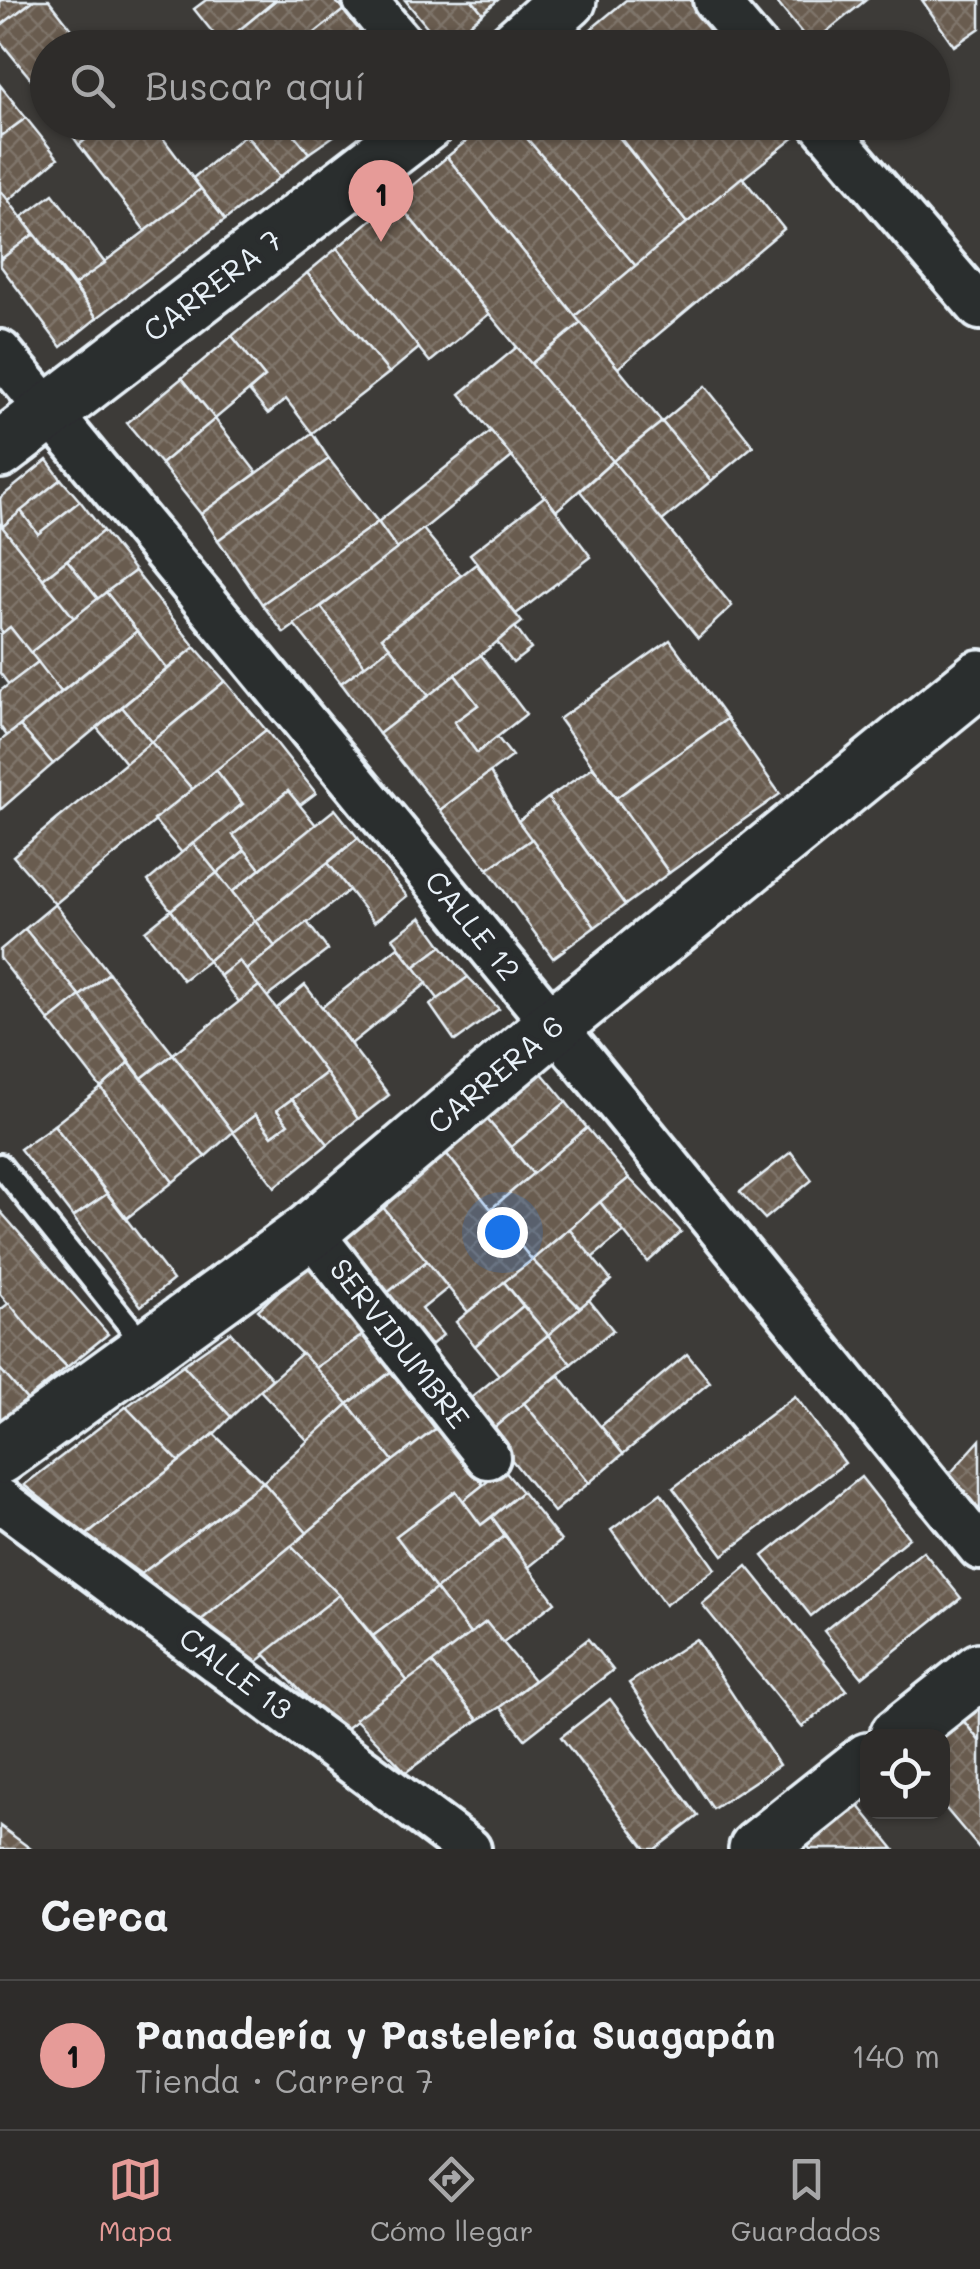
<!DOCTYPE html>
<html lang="es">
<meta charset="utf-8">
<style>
body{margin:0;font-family:Mali,sans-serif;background:#363432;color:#f1f3f6}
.controls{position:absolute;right:30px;bottom:30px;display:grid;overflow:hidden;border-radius:20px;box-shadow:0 2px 8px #0004}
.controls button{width:90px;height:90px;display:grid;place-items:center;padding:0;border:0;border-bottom:2px solid #494847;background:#2e2c2a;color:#f1f3f6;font:50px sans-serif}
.you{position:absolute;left:502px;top:1232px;width:35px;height:35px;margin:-25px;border:8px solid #fff;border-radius:50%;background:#1a73e8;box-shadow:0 0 0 15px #1a73e833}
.badge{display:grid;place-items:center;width:65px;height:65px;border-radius:50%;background:#e69b98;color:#111;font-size:32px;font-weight:700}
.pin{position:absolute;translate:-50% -82px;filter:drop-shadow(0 2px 5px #0008)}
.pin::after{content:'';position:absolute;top:52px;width:35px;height:30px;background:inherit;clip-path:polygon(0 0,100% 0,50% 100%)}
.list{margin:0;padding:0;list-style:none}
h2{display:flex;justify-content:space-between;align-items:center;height:130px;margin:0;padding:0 40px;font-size:42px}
h2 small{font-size:32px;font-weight:400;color:#a7a7a8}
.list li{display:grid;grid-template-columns:65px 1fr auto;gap:30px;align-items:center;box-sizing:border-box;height:150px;padding:0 40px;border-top:2px solid #494847}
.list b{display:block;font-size:38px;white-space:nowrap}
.list p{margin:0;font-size:32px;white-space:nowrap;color:#a7a7a8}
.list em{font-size:32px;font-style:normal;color:#a7a7a8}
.icon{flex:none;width:55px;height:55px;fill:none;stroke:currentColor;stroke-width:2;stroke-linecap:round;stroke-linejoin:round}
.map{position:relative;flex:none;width:980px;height:1849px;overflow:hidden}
.search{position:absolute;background:#2e2c2a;box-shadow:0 2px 8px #0004;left:30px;right:30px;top:30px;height:110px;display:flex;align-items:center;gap:25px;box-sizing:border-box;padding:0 35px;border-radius:55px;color:#a7a7a8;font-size:38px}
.sheet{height:280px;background:#2e2c2a}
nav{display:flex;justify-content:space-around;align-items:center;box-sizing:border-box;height:140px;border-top:2px solid #494847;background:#2e2c2a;font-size:28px;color:#a7a7a8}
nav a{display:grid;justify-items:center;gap:5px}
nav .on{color:#e69b98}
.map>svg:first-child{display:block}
.building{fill:url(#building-cross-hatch);stroke:#e8f1f8;stroke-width:2.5}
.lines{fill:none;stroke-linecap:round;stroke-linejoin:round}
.lane-casing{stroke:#e8f1f8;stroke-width:28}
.street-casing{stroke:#e8f1f8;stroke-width:50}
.secondary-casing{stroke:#e8f1f8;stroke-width:62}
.lane{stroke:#2a2d2e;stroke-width:20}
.street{stroke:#2a2d2e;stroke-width:42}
.secondary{stroke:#2a2d2e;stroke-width:55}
.labels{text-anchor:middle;stroke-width:10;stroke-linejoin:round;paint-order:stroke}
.street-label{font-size:30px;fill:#e8f1f8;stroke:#2a2d2e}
</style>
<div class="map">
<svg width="980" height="1849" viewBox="0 0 980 1849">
<defs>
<pattern id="building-cross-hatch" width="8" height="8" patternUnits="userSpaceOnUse" patternTransform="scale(2.5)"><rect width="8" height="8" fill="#695c50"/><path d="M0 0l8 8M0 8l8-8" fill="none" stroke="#7e746a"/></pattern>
</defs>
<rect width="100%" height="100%" fill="#3d3b38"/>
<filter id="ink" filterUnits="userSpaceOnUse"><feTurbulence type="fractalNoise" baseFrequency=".01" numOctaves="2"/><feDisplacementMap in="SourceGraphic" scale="20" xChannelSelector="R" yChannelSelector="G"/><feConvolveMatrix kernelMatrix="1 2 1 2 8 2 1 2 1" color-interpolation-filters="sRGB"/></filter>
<g filter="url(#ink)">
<g class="building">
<path d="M0 0H34L0 26Z"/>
<path d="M34 0H49L85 46 48 48V75L35 84 0 41V26Z"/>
<path d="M206 0H276L222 44 194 9Z"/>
<path d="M276 0H333L345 9 296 48H225L222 44Z"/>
<path d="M405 0H472L483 13 443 46Z"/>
<path d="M472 0H498L483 13Z"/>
<path d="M626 0H697L735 48H568Z"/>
<path d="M775 0H866L811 44Z"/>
<path d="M922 0H980V28L954 46Z"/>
<path d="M345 9 375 48H296Z"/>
<path d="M48 75V102L35 84Z"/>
<path d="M0 85 26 118 0 137Z"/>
<path d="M26 118 58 158 9 200 2 192 0 193V137Z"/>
<path d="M63 122H107L79 145Z"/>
<path d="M107 122H151L201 189 146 232 79 145Z"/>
<path d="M236 122H284L309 153 280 177Z"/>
<path d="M284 122H330L338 133 309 153Z"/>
<path d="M489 122H513L636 266 575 316 447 157Z"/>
<path d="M513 122H607L687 223 636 266Z"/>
<path d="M608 122H794L801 132 687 223Z"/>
<path d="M245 135 280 177 225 220 193 178Z"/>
<path d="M447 157 581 323 531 364 395 200Z"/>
<path d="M742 177 784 229 618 368 575 316Z"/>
<path d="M201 189 225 220 97 318 74 285Z"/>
<path d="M2 192 34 234 0 260V193Z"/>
<path d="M53 194 105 263 74 285 22 217Z"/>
<path d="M395 200 489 314 430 362 337 248Z"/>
<path d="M34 234 97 318 61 347 0 265V260Z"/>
<path d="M337 248 419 348 389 373 307 273Z"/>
<path d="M307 273 389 373 312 433 286 399 268 414 249 391 265 377 232 336Z"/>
<path d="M581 323 662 422 613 461 531 364Z"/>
<path d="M232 336 265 377 215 419 182 378Z"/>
<path d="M517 347 613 461 556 511 460 394Z"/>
<path d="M182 378 215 419 161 464 127 423Z"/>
<path d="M705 386 753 446 711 481 662 422Z"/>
<path d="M215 419 257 473 201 514 161 464Z"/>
<path d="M662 422 711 481 661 522 613 461Z"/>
<path d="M491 431 512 457 398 550 378 522Z"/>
<path d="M312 433 329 459 218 540 201 514Z"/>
<path d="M329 459 378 522 262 604 218 540Z"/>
<path d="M47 460 61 479 2 527 0 498Z"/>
<path d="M613 461 732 606 698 638 580 491Z"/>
<path d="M61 479 80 501 38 534 21 511Z"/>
<path d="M545 496 591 557 516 614 470 554Z"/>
<path d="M80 501 103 531 43 579 2 527 21 511 38 534Z"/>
<path d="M378 522 398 550 284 633 262 604Z"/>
<path d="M0 524 74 618 30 653 10 627 3 633 0 629Z"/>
<path d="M423 529 461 575 382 637 390 647 365 666 321 607Z"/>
<path d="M103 531 135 571 98 599 67 560Z"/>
<path d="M67 560 98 599 74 618 43 579Z"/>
<path d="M476 564 522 622 429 696 382 637Z"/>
<path d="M135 571 195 647 167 669 106 592Z"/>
<path d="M106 592 137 631 61 692 30 653Z"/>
<path d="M321 607 365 666 341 683 294 624Z"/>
<path d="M10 627 38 662 9 685 0 673V635Z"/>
<path d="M515 627 531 649 513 663 497 642Z"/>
<path d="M137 631 167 669 53 764 20 726Z"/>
<path d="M670 640 727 719 616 798 559 719Z"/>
<path d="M195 647 225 681 151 742 122 707Z"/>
<path d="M390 647 429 696 379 734 341 683Z"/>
<path d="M481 655 526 714 477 753 454 722 478 705 455 675Z"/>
<path d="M38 662 61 692 7 736 0 726V691Z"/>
<path d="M455 675 478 705 454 722 477 753 497 737 512 756 440 810 379 734Z"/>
<path d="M225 681 266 730 193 790 151 742Z"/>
<path d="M122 707 151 742 126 763 97 728Z"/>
<path d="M727 719 780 794 669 873 616 798Z"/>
<path d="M20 726 53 764 0 810V741Z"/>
<path d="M266 730 316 793 300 805 288 791 233 835 245 850 217 873 193 843 243 804 216 770Z"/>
<path d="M151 742 193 790 55 904 13 856Z"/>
<path d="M593 767 669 873 625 905 548 798Z"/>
<path d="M216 770 242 804 182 853 154 820Z"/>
<path d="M490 772 518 821 532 839 488 869 440 810Z"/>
<path d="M288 791 316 825 260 869 233 835Z"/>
<path d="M548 798 625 905 595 927 518 821Z"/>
<path d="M335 809 358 838 255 921 232 892Z"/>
<path d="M358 838 407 896 374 922 328 863Z"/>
<path d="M532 839 595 927 553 958 488 869Z"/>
<path d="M193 843 217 873 171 910 148 881Z"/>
<path d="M245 850 260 869 232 892 217 873Z"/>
<path d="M328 863 349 890 276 948 255 921Z"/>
<path d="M217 873 255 921 208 961 171 910Z"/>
<path d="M55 904 109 973 80 996 25 929Z"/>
<path d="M171 910 208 961 183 980 145 931Z"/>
<path d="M421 917 442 946 414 967 393 938Z"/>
<path d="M255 921 276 948 246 970 239 961 220 976 208 961Z"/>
<path d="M307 922 328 950 267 997 246 970Z"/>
<path d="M25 929 80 996 49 1021 0 958V950Z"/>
<path d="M442 946 468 977 439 1000 414 967Z"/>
<path d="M398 947 427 983 351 1044 322 1007Z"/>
<path d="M239 961 259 986 239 1002 220 976Z"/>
<path d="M109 973 173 1054 142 1078 80 996Z"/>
<path d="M468 977 499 1009 455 1041 430 1005Z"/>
<path d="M305 985 389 1095 358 1119 326 1073 276 1009Z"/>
<path d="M259 986 326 1073 277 1110 288 1124 272 1136 255 1115 233 1132 173 1054Z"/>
<path d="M80 996 129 1063 101 1088 49 1021Z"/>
<path d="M173 1054 233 1132 205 1157 142 1078Z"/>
<path d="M129 1063 205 1157 173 1182 101 1088Z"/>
<path d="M541 1072 566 1102 511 1147 486 1118Z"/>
<path d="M326 1073 358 1119 328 1144 292 1099Z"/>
<path d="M101 1088 173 1182 127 1218 54 1125Z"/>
<path d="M292 1099 328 1144 275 1187 233 1132 255 1115 272 1136 288 1124 277 1110Z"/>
<path d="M566 1102 587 1128 533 1174 511 1147Z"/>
<path d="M486 1118 533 1174 491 1209 445 1152Z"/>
<path d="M54 1125 107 1194 73 1217 20 1149Z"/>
<path d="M587 1128 629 1178 532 1260 491 1209Z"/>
<path d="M445 1152 532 1260 468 1312 381 1205Z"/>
<path d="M791 1152 812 1180 765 1219 740 1192Z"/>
<path d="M629 1178 681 1232 648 1262 600 1202Z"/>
<path d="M107 1194 173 1280 141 1306 73 1217Z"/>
<path d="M600 1202 623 1232 592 1258 569 1229Z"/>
<path d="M381 1205 427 1261 380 1299 335 1243Z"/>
<path d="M0 1211 108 1334 67 1367 33 1333 0 1294Z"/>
<path d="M569 1229 611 1280 580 1308 532 1260Z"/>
<path d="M317 1255 372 1329 315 1368 258 1310Z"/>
<path d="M532 1260 580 1308 548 1335 504 1282Z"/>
<path d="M427 1261 448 1288 422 1309 443 1335 423 1352 380 1299Z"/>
<path d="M504 1282 523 1306 475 1346 456 1322Z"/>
<path d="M589 1300 613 1330 571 1364 548 1335Z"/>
<path d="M9 1303 33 1333 67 1367 27 1400 0 1369V1310Z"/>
<path d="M523 1306 548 1335 499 1375 475 1346Z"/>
<path d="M372 1329 400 1365 348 1404 315 1368Z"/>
<path d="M230 1332 272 1379 231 1417 183 1365Z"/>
<path d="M548 1335 571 1364 489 1432 465 1403Z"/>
<path d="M302 1353 348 1404 309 1442 260 1390Z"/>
<path d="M687 1354 710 1382 623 1454 601 1426Z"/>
<path d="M183 1365 231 1417 214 1434 179 1462 126 1407Z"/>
<path d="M400 1365 442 1424 393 1461 348 1404Z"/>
<path d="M0 1369 27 1400 0 1422Z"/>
<path d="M559 1375 623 1454 589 1483 524 1403Z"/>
<path d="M795 1396 845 1463 723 1555 673 1488Z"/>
<path d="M524 1403 589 1483 554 1512 489 1432Z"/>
<path d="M348 1404 393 1461 307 1533 263 1482Z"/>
<path d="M126 1407 179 1462 87 1535 24 1485Z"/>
<path d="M442 1424 483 1485 463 1501 456 1491 396 1536 436 1589 373 1636 339 1595 291 1546 393 1461Z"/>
<path d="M214 1434 263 1482 141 1574 87 1535Z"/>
<path d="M980 1440V1538L938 1487Z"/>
<path d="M503 1469 522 1492 481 1525 463 1501Z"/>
<path d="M861 1477 909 1538 811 1616 763 1556Z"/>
<path d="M263 1482 307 1533 199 1622 141 1574Z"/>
<path d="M456 1491 481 1525 492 1517 505 1536 436 1589 396 1536Z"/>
<path d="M522 1492 561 1541 529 1567 492 1517Z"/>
<path d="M661 1493 715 1569 665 1605 611 1530Z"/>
<path d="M505 1536 555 1602 502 1643 486 1622 470 1634 436 1589Z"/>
<path d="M291 1546 339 1595 252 1666 199 1622Z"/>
<path d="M923 1551 961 1598 862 1677 824 1631Z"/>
<path d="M747 1566 847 1690 802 1727 702 1604Z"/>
<path d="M436 1589 470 1634 408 1682 373 1636Z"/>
<path d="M339 1595 408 1682 341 1732 264 1654Z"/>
<path d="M486 1622 534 1680 500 1707 478 1720 432 1663Z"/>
<path d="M588 1639 613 1670 525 1739 500 1707Z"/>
<path d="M696 1639 779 1765 713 1809 629 1683Z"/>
<path d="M432 1663 478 1720 406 1772 355 1719Z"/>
<path d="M980 1691V1742L955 1710Z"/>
<path d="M610 1699 698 1816 655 1849H646L561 1737Z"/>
<path d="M955 1710 980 1742V1849L942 1804V1736H923Z"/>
<path d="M850 1795 894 1849H810L801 1838Z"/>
<path d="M0 1826 31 1849H0Z"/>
</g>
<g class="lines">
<g class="lane-casing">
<path id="lane" d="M0 1165 146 1347"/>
</g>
<g class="street-casing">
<g id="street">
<path d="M365 0 405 48"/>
<path d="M715 0 756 48"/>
<path d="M820 122 980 308"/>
<path d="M0 352 554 1025 980 1548"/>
<path d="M310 1231 488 1457"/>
<path d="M0 1500 469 1849"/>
</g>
</g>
<g class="secondary-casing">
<g id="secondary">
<path d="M514 48 568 0"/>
<path d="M0 450 427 122"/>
<path d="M0 1456 310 1231 554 1025 980 678"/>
<path d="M898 1736 980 1671"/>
<path d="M757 1849 868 1761"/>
</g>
</g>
<use href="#lane" class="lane"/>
<use href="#street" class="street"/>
<use href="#secondary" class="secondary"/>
</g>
</g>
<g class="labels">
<g class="street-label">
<text transform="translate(213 286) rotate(-37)" y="10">CARRERA 7</text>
<text transform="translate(472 926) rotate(51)" y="10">CALLE 12</text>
<text transform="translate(496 1075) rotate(-40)" y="10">CARRERA 6</text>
<text transform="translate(399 1344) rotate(52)" y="10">SERVIDUMBRE</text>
<text transform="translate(235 1674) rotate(37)" y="10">CALLE 13</text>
</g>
</g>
</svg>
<div class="controls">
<button><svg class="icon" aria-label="locate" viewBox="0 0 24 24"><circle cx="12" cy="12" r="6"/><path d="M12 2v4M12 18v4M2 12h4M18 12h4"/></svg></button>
</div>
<div class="you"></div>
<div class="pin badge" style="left:381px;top:242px">1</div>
<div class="search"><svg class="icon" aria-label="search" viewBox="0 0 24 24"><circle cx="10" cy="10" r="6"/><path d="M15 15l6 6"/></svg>Buscar aquí</div>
</div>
<section class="sheet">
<h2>Cerca<small></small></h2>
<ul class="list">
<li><span class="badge">1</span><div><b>Panadería y Pastelería Suagapán</b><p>Tienda · Carrera 7</p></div><em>140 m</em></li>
</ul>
</section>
<nav>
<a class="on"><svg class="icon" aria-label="map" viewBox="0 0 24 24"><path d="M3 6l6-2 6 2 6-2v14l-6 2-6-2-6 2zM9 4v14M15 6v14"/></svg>Mapa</a>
<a><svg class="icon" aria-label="directions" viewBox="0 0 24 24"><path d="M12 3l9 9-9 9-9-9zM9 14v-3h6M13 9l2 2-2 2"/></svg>Cómo llegar</a>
<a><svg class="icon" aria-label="saved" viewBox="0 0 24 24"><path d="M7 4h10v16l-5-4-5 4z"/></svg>Guardados</a>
</nav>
